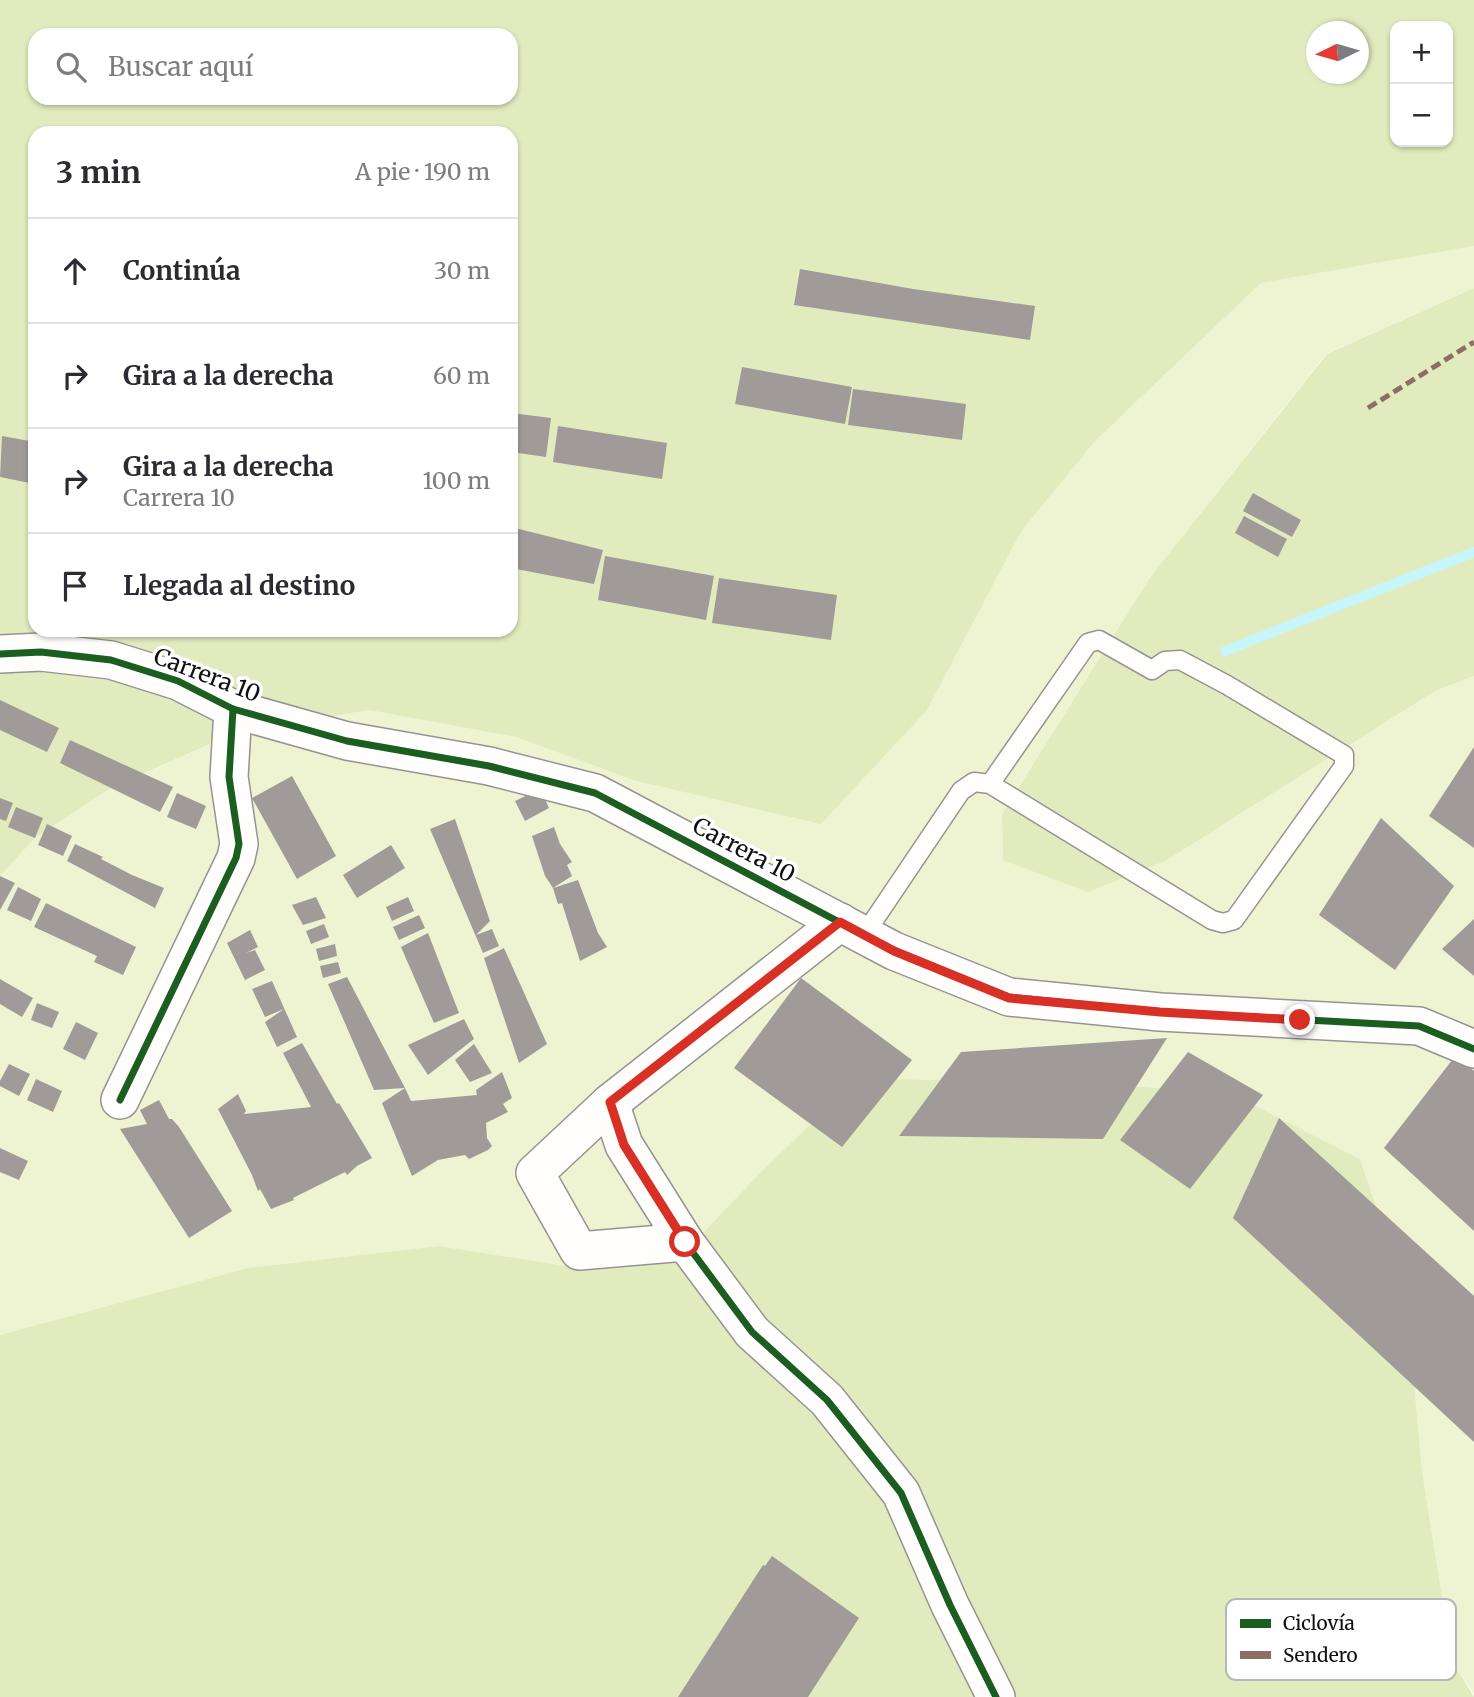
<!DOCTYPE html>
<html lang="es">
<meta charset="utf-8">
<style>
body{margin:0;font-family:Merriweather,serif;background:#f7f7f7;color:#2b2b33}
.controls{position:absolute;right:21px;top:21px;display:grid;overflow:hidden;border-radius:14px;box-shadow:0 2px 5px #0004}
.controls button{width:63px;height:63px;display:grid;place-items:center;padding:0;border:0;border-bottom:2px solid #e1e1e2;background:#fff;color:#2b2b33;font:35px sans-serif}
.compass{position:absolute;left:1306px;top:21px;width:63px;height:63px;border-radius:50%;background:#fff;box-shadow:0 2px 5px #0004;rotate:265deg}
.stop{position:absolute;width:21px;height:21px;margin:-16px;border:5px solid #d93025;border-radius:50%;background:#fff}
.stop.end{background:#d93025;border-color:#fff;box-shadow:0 2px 7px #0008}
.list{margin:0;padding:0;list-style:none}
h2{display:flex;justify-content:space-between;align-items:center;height:91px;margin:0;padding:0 28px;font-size:30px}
h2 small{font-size:23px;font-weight:400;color:#7c7c81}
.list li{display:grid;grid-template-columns:46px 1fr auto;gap:21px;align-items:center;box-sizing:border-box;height:105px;padding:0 28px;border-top:2px solid #e1e1e2}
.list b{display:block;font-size:26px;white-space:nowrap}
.list p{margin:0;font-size:23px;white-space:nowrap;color:#7c7c81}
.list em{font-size:23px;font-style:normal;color:#7c7c81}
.icon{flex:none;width:38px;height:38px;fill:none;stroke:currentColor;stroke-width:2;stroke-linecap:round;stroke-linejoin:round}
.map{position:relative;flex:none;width:1474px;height:1697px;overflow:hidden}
.search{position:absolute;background:#fff;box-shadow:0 2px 5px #0004;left:28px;top:28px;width:490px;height:77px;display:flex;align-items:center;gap:18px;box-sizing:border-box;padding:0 24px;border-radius:21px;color:#7c7c81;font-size:26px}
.panel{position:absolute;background:#fff;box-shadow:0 2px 5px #0004;left:28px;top:126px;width:490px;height:511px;border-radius:21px}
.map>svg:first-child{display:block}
.green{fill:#eef3d1}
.forest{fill:#e2ebbe;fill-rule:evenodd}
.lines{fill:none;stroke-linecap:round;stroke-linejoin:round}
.stream{stroke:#c6f6fa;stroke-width:10}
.building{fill:#a09b99}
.service-casing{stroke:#969492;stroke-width:21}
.minor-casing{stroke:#969492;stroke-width:40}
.service{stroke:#fffefd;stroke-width:18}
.minor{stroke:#fffefd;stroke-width:37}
.quiet{stroke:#8d6e63;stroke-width:5;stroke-dasharray:10 5;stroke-linecap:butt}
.cycleway-casing{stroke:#fff;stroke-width:11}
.cycleway{stroke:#1b5e20;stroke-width:7}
.route{stroke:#d93025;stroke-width:9}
.labels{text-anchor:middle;stroke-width:7;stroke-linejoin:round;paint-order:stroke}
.street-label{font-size:23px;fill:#0f0f0f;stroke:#fff}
.key{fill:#fff;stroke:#b7b7b7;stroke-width:2}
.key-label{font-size:19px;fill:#0f0f0f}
</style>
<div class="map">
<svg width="1474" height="1697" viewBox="0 0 1474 1697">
<rect width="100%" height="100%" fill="#fcf8f4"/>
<path class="green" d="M1474 246V288L1326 354 1151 576 1002 814 1003 860H1167L1435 691 1474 676V1694L1452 1660 1422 1471 1406 1295 1360 1159 1230 1093 1101 1084 858 1078 761 1172 680 1257 573 1267 439 1246 248 1268 0 1335V876L35 838 123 780 143 774 235 733 369 710 516 737 633 780 927 710 1022 530 1096 440 1261 283Z"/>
<g class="forest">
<path d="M0 0H1474V246L1261 283 1096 440 1022 530 927 710 821 824 633 780 516 737 369 710 235 733 142 774 123 780 35 838 0 876ZM1395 26H1448V142H1395ZM1316 32H1358V74H1316ZM35 35H511V98H35ZM35 133H511V630H35Z"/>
<path d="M1474 288V676L1435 691 1167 860 1088 892 1003 860 1002 814 1151 576 1327 354Z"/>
<path d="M858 1078 1101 1084 1230 1093 1360 1159 1406 1295 1422 1471 1452 1660 1474 1697H0V1335L248 1268 439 1246 573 1267 680 1257 761 1172Z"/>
</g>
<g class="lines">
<path class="stream" d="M1225 651 1474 552"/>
</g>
<g class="building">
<path d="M800 269 913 289 1035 306 1030 340 794 305Z"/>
<path d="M742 367 852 387 845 424 735 404Z"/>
<path d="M853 389 966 404 962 440 848 425Z"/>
<path d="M511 413 551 418 546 457 511 452Z"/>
<path d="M558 426 667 443 662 479 553 462Z"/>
<path d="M2 436 35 442V484L0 477Z"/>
<path d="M1253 493 1301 520 1292 537 1243 511Z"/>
<path d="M1244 516 1287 539 1278 557 1235 533Z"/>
<path d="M511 527 603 550 594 584 511 568Z"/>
<path d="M605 556 714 576 706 620 598 600Z"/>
<path d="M719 578 837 595 831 640 712 623Z"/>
<path d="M0 700 59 728 47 752 0 730Z"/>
<path d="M70 740 173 787 160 812 60 763Z"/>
<path d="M1474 747V848L1429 816Z"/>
<path d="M292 776 336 856 297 879 252 798Z"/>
<path d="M540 789 549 808 525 821 515 801Z"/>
<path d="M177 793 206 806 196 829 167 817Z"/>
<path d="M0 798 13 803 6 821 0 819Z"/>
<path d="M16 807 43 818 35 838 8 827Z"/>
<path d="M1381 818 1454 886 1395 970 1319 915Z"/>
<path d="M455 819 490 921 476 935 492 929 499 946 483 953 430 829Z"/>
<path d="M47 824 72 836 63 856 38 845Z"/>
<path d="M554 827 560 844 572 862 567 865 572 876 553 888 578 880 598 933 607 947 580 961 562 903 558 904 553 888 545 876 532 836Z"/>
<path d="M75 844 103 857 101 859 132 875 164 888 155 908 67 861Z"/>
<path d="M391 845 405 868 357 898 343 875Z"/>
<path d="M0 876 15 883 0 910Z"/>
<path d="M18 887 41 899 31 921 7 910Z"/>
<path d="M316 897 326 918 303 925 292 905Z"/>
<path d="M408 897 414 911 392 921 386 907Z"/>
<path d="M46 903 136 947 123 975 94 962 97 956 34 927Z"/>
<path d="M419 915 425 928 399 940 393 927Z"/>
<path d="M1474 919V976L1442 949Z"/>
<path d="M324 924 329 937 311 944 306 931Z"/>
<path d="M250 930 258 947 246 953 255 950 265 970 245 980 227 943Z"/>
<path d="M428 933 459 1013 434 1023 401 947Z"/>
<path d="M335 944 337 956 319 961 316 949Z"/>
<path d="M504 948 547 1044 519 1063 484 958Z"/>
<path d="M338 962 341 973 323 978 320 966Z"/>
<path d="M347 977 405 1088 411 1101 477 1095 476 1090 502 1072 512 1098 503 1104 508 1112 486 1123 487 1138 492 1146 488 1150 469 1159 465 1155 438 1160 412 1176 382 1103 405 1088 374 1090 328 984Z"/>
<path d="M801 978 912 1060 842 1147 734 1068Z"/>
<path d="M0 979 33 998 22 1017 0 1004Z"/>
<path d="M272 981 297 1037 277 1047 265 1022 284 1009 265 1017 252 989Z"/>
<path d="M37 1003 59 1012 52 1028 31 1020Z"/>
<path d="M464 1019 474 1039 428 1075 408 1045Z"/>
<path d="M76 1022 98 1033 85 1060 63 1049Z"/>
<path d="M1167 1038 1103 1139 899 1136 961 1052Z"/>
<path d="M302 1043 337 1104 339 1103 372 1158 357 1166 347 1175 345 1172 293 1198 294 1200 271 1209 260 1189 258 1191 252 1175 218 1109 238 1094 246 1111 244 1114 311 1107 283 1053Z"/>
<path d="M474 1044 492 1073 470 1082 455 1060Z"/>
<path d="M1188 1052 1263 1095 1190 1189 1120 1140Z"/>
<path d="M1456 1055 1474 1071V1231L1384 1148Z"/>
<path d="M9 1064 30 1074 19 1096 0 1086V1081Z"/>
<path d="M36 1079 62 1091 53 1112 27 1100Z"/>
<path d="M159 1100 169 1119H172L179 1127 232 1211 189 1238 120 1129 147 1124 140 1110Z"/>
<path d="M1279 1118 1474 1296V1442L1233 1218Z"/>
<path d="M0 1148 28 1161 19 1180 0 1172Z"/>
<path d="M772 1556 859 1618 808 1697H678L763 1565 765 1566Z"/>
</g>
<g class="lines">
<g class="service-casing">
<path id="service" d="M864 935 961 791 974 782 990 784 1212 920 1223 923 1234 920 1344 766V755L1227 685 1180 660 1165 661 1152 670 1099 640 1088 643 990 784"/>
</g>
<g class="minor-casing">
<g id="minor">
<path d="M0 654 41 652 111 660 178 681 233 709 347 741 489 766 595 793 894 951 1009 997 1160 1012 1419 1026 1474 1049"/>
<path d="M120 1100 236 858 239 844 229 777 233 709"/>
<path d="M610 1103 624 1145 685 1242 752 1332 827 1400 901 1493 950 1605 996 1697"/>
<path d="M685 1242 579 1251 535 1173 610 1103 840 922"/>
</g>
</g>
<use href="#service" class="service"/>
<use href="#minor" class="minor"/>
<path class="quiet" d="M1368 408 1474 342"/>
<g class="cycleway-casing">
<g id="cycleway">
<path d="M0 654 41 652 111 660 178 681 233 709 347 741 489 766 595 793 894 951 1009 997 1160 1012 1419 1026 1474 1049"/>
<path d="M120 1100 236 858 239 844 229 777 233 709"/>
<path d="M610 1103 624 1145 685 1242 752 1332 827 1400 901 1493 950 1605 996 1697"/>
</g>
</g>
<use href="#cycleway" class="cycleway"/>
</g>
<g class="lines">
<path class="route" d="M685 1242 624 1145 610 1102 840 922 894 951 1009 998 1160 1012 1300 1020"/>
</g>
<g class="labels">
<g class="street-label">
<text transform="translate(207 675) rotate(21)" y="8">Carrera 10</text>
<text transform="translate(744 850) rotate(28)" y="8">Carrera 10</text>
</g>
</g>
<rect x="1226" y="1599" width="230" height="81" rx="10" class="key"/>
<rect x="1240" y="1619" width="31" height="9" fill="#1b5e20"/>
<rect x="1240" y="1651" width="31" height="8" fill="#8d6e63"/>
<g class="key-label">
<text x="1283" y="1630">Ciclovía</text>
<text x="1283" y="1662">Sendero</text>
</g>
</svg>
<div class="controls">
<button>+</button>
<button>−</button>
</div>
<svg class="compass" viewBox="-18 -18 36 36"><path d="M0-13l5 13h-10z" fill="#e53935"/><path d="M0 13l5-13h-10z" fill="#7c7c81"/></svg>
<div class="stop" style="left:685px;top:1242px"></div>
<div class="stop end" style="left:1300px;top:1020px"></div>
<div class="search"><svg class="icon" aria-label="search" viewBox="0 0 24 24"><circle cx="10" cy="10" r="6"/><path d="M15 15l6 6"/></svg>Buscar aquí</div>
<section class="panel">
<h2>3 min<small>A pie · 190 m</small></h2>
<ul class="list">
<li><svg class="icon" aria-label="ahead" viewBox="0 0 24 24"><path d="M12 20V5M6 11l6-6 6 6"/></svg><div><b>Continúa</b></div><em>30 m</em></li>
<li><svg class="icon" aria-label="right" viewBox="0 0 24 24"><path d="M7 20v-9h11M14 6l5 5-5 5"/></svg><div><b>Gira a la derecha</b></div><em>60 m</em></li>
<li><svg class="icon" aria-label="right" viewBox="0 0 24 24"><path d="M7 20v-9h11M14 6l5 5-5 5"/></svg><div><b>Gira a la derecha</b><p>Carrera 10</p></div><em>100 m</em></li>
<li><svg class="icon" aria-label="arrive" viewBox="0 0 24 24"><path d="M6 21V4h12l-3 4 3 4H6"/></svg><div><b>Llegada al destino</b></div></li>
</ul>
</section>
</div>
